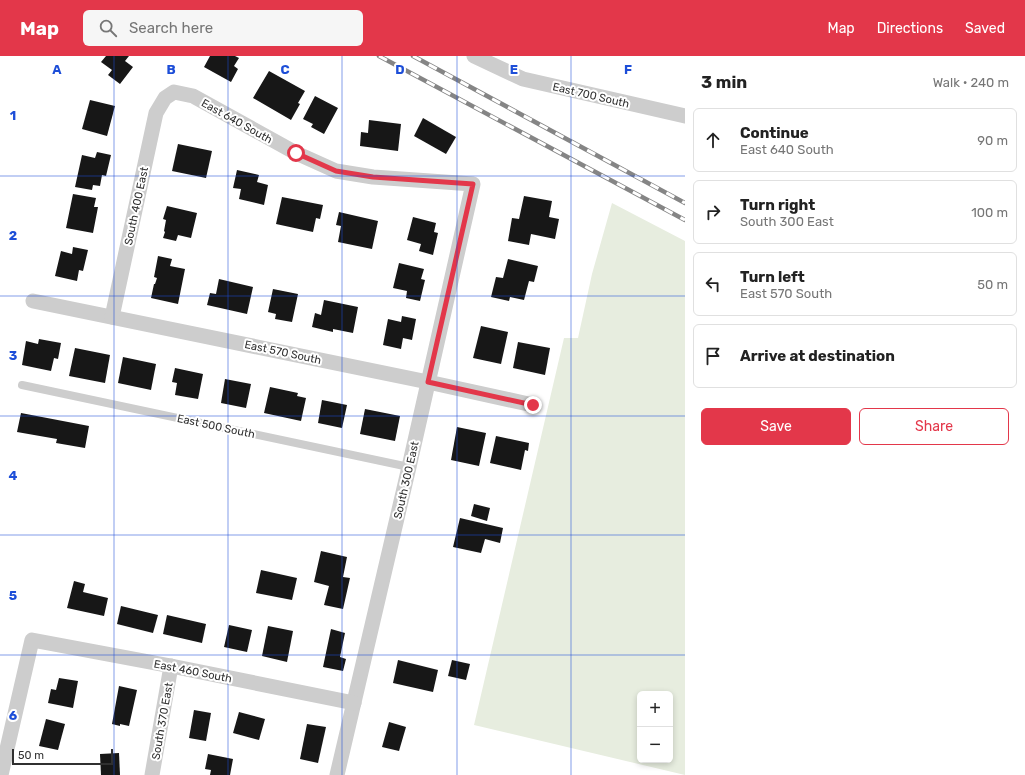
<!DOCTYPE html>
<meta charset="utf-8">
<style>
body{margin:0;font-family:Rubik,sans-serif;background:#f6f6f6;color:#222}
.controls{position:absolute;right:12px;bottom:12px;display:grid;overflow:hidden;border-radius:6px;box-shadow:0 2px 6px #0003}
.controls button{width:36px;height:36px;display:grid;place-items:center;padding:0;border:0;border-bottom:1px solid #e0e0e0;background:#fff;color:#222;font:20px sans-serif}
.scale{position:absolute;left:12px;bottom:10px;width:101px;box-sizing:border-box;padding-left:4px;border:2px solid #303030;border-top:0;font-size:11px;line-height:14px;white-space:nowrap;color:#303030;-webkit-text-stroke:3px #fff;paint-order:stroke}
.stop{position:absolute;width:12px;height:12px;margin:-9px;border:3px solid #e3374a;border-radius:50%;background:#fff}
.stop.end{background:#e3374a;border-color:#fff;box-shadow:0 1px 4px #0008}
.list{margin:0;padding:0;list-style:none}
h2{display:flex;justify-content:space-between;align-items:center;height:52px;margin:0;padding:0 16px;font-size:17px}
h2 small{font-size:13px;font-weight:400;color:#767676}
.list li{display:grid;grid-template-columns:26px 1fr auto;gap:12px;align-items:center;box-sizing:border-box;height:64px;margin:0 8px 8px;padding:0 8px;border:1px solid #e0e0e0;border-radius:6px}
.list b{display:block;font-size:15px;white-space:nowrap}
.list p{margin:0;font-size:13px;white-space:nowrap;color:#767676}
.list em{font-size:13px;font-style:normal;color:#767676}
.actions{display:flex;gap:8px;padding:12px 16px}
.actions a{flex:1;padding:9px 0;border:1px solid #e3374a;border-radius:6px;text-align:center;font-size:14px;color:#e3374a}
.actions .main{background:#e3374a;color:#fff}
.icon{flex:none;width:22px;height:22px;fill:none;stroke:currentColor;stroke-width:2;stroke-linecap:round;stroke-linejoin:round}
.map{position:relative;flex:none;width:685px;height:719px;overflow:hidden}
header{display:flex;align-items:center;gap:24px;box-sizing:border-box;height:56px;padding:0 20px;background:#e3374a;color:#fff}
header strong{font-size:19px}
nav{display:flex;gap:22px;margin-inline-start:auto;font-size:14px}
.search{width:280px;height:36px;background:#f6f6f6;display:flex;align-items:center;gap:10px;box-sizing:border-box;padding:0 14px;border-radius:6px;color:#767676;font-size:15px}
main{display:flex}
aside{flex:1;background:#fff}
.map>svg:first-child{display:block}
.green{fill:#e7eddf;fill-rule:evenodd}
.building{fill:#171717}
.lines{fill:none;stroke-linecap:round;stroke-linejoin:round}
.service{stroke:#cdcdcd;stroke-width:8}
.minor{stroke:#cdcdcd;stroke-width:15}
.rail-casing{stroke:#858585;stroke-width:4.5}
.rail{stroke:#fff;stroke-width:3;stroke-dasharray:9;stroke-linecap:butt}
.route{stroke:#e3374a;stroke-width:5}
.grid{fill:none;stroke:#1d4ed8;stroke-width:1;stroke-opacity:0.55}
.labels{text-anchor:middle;stroke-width:4;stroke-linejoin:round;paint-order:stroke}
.street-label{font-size:11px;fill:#303030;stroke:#fff}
.grid-label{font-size:13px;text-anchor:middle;font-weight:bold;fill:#1d4ed8;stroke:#fff;stroke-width:4;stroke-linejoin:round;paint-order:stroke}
</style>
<header>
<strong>Map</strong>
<div class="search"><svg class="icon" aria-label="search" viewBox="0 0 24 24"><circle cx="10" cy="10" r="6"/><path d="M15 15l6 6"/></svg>Search here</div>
<nav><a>Map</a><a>Directions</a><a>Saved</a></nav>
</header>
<main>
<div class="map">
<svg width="685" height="719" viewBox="0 0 685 719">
<rect width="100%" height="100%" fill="#fff"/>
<path class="green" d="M612 147 685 185V719L474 669 564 282H578L592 218ZM640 638H670V704H640Z"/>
<g class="building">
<path d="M106 0H129L125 5 133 11 120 28 108 19 112 14 101 6Z"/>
<path d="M210 0H235L239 2 234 10 238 13 231 26 204 11Z"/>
<path d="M269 15 305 35 298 47 300 48 291 64 253 42Z"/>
<path d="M315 40 338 52 324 78 311 71 313 68 303 63Z"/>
<path d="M90 44 115 50 107 80 82 73Z"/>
<path d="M423 62 456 81 446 98 414 80Z"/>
<path d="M369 64 401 68 398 95 360 90 361 76 368 77Z"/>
<path d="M178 88 212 95 206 122 172 115Z"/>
<path d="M97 96 111 99 106 120 102 119 100 130 93 129 92 134 75 131 82 99 95 102Z"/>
<path d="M237 114 259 119 257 126 268 129 264 149 239 143 241 133 233 132Z"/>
<path d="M73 138 96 142 94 151H98L93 177 66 172Z"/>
<path d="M524 140 552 145 549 161 559 163 555 183 531 178 529 189 508 185 512 162 519 163Z"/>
<path d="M282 141 323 149 320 163 316 162 313 176 276 168Z"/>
<path d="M167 150 197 157 191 182 178 179 176 185 163 182 165 176 164 175 166 164 163 163Z"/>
<path d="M339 156 378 165 372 193 338 186 341 170 336 169Z"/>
<path d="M413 161 436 167 434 176 438 177 433 199 419 195 421 188 407 184Z"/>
<path d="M73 191 88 194 83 215 79 214 77 225 55 220 61 195 72 198Z"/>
<path d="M158 200 172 203 170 210 185 213 178 248 151 242 154 228H155L157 222 154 221Z"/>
<path d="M508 203 538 210 534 226 529 225 524 244 510 241 509 245 491 241 496 221 503 222Z"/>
<path d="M399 207 424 213 421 223 425 224 420 245 406 242 407 235 393 232Z"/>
<path d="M219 223 253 231 247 258 207 249 210 237 216 238Z"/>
<path d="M273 233 298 238 292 266 275 263 276 258 268 256Z"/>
<path d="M324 244 358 251 353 277 333 273V276L312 271 315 257 321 259Z"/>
<path d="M402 260 416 263 412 284 403 282 401 293 383 289 388 263 401 266Z"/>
<path d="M481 270 508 276 501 308 473 302Z"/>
<path d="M39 283 61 287 58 303 54 302 51 315 22 309 26 285 38 288Z"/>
<path d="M518 286 550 292 545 319 513 312Z"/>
<path d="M75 292 110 299 105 327 69 320Z"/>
<path d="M123 301 156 308 151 334 118 327Z"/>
<path d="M175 312 203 318 198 343 175 339 177 327 172 326Z"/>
<path d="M225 323 251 328 246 352 221 347Z"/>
<path d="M270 331 298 337 297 340 306 342 301 365 264 357Z"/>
<path d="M322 344 347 349 342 372 318 367Z"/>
<path d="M365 353 400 360 395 385 360 378Z"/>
<path d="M21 357 89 370 85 392 56 387 57 383 17 376Z"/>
<path d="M457 371 486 377 479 410 451 404Z"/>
<path d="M496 380 529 387 528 395 525 394 521 414 490 407Z"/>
<path d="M474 448 490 452 487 465 471 460Z"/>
<path d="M460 462 503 472 500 487 485 483 481 497 453 491Z"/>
<path d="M321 495 347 501 343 521 350 522 343 553 324 549 329 530 314 526Z"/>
<path d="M261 514 297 522 292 544 256 537Z"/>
<path d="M74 525 85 528 83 536 108 542 104 560 67 552Z"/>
<path d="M121 550 158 559 153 577 117 568Z"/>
<path d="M167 559 206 568 202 587 163 578Z"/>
<path d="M229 569 252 574 247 596 224 591Z"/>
<path d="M268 570 293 575 287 606 262 600Z"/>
<path d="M331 573 345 577 340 601 346 603 343 615 323 611Z"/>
<path d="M398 604 438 614 433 636 393 627Z"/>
<path d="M452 604 470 608 466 624 448 620Z"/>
<path d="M59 622 78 625 73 652 48 647 51 633 56 634Z"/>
<path d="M119 630 137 634 129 670 120 668V670L112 668Z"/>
<path d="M194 654 211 657 206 685 189 682Z"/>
<path d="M239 656 265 663 259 684 233 677Z"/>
<path d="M46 663 65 668 58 694 39 690Z"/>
<path d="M389 666 406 671 399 695 382 691Z"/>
<path d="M307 668 326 671 318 707 300 703Z"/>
<path d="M119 697 120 719H101L100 698Z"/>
<path d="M208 698 233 703 230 719H210L211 714 205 713Z"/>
</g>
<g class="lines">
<path class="service" d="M22 329 409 411"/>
<g class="minor">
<path d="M474 0 523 23 685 60"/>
<path d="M33 245 428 326 533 349"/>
<path d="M112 261 156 57 165 42 174 36 193 40 296 97 336 115 373 121 473 128 409 411 337 719"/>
<path d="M1 719 32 584 171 610 354 647"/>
<path d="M152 719 171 610"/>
</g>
<g class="rail-casing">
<g id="rail">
<path d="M379 0 685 164"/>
<path d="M413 0 685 147"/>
</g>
</g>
<use href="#rail" class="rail"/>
</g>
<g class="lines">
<path class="route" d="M296 97 336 115 373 121 473 128 428 326 533 349"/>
</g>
<path class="grid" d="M114 0V719M228 0V719M342 0V719M457 0V719M571 0V719M0 120H685M0 240H685M0 360H685M0 479H685M0 599H685"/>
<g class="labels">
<g class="street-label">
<text transform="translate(591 39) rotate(13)" y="4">East 700 South</text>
<text transform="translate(237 65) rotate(29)" y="4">East 640 South</text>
<text transform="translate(136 150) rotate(-78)" y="4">South 400 East</text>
<text transform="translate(283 296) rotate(12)" y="4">East 570 South</text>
<text transform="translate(216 370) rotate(12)" y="4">East 500 South</text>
<text transform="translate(406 424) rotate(-77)" y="4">South 300 East</text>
<text transform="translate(193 615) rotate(11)" y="4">East 460 South</text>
<text transform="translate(162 665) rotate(-80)" y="4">South 370 East</text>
</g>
</g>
<g class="grid-label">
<text x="57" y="18">A</text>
<text x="171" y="18">B</text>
<text x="285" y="18">C</text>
<text x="400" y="18">D</text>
<text x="514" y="18">E</text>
<text x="628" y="18">F</text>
<text x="13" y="64">1</text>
<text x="13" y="184">2</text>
<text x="13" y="304">3</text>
<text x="13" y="424">4</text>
<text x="13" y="544">5</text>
<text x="13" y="664">6</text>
</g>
</svg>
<div class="controls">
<button>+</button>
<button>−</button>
</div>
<div class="scale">50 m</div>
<div class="stop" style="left:296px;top:97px"></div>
<div class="stop end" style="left:533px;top:349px"></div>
</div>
<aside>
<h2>3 min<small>Walk · 240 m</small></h2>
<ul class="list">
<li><svg class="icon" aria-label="ahead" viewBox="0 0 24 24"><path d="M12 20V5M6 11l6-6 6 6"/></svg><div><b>Continue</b><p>East 640 South</p></div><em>90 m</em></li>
<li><svg class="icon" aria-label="right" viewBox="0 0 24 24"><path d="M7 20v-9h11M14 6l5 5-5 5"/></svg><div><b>Turn right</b><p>South 300 East</p></div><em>100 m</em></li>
<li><svg class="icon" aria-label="left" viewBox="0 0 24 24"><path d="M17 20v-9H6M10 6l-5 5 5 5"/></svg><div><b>Turn left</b><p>East 570 South</p></div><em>50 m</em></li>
<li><svg class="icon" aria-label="arrive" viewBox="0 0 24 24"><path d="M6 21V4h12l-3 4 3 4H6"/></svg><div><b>Arrive at destination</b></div></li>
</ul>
<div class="actions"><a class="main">Save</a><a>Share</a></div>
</aside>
</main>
